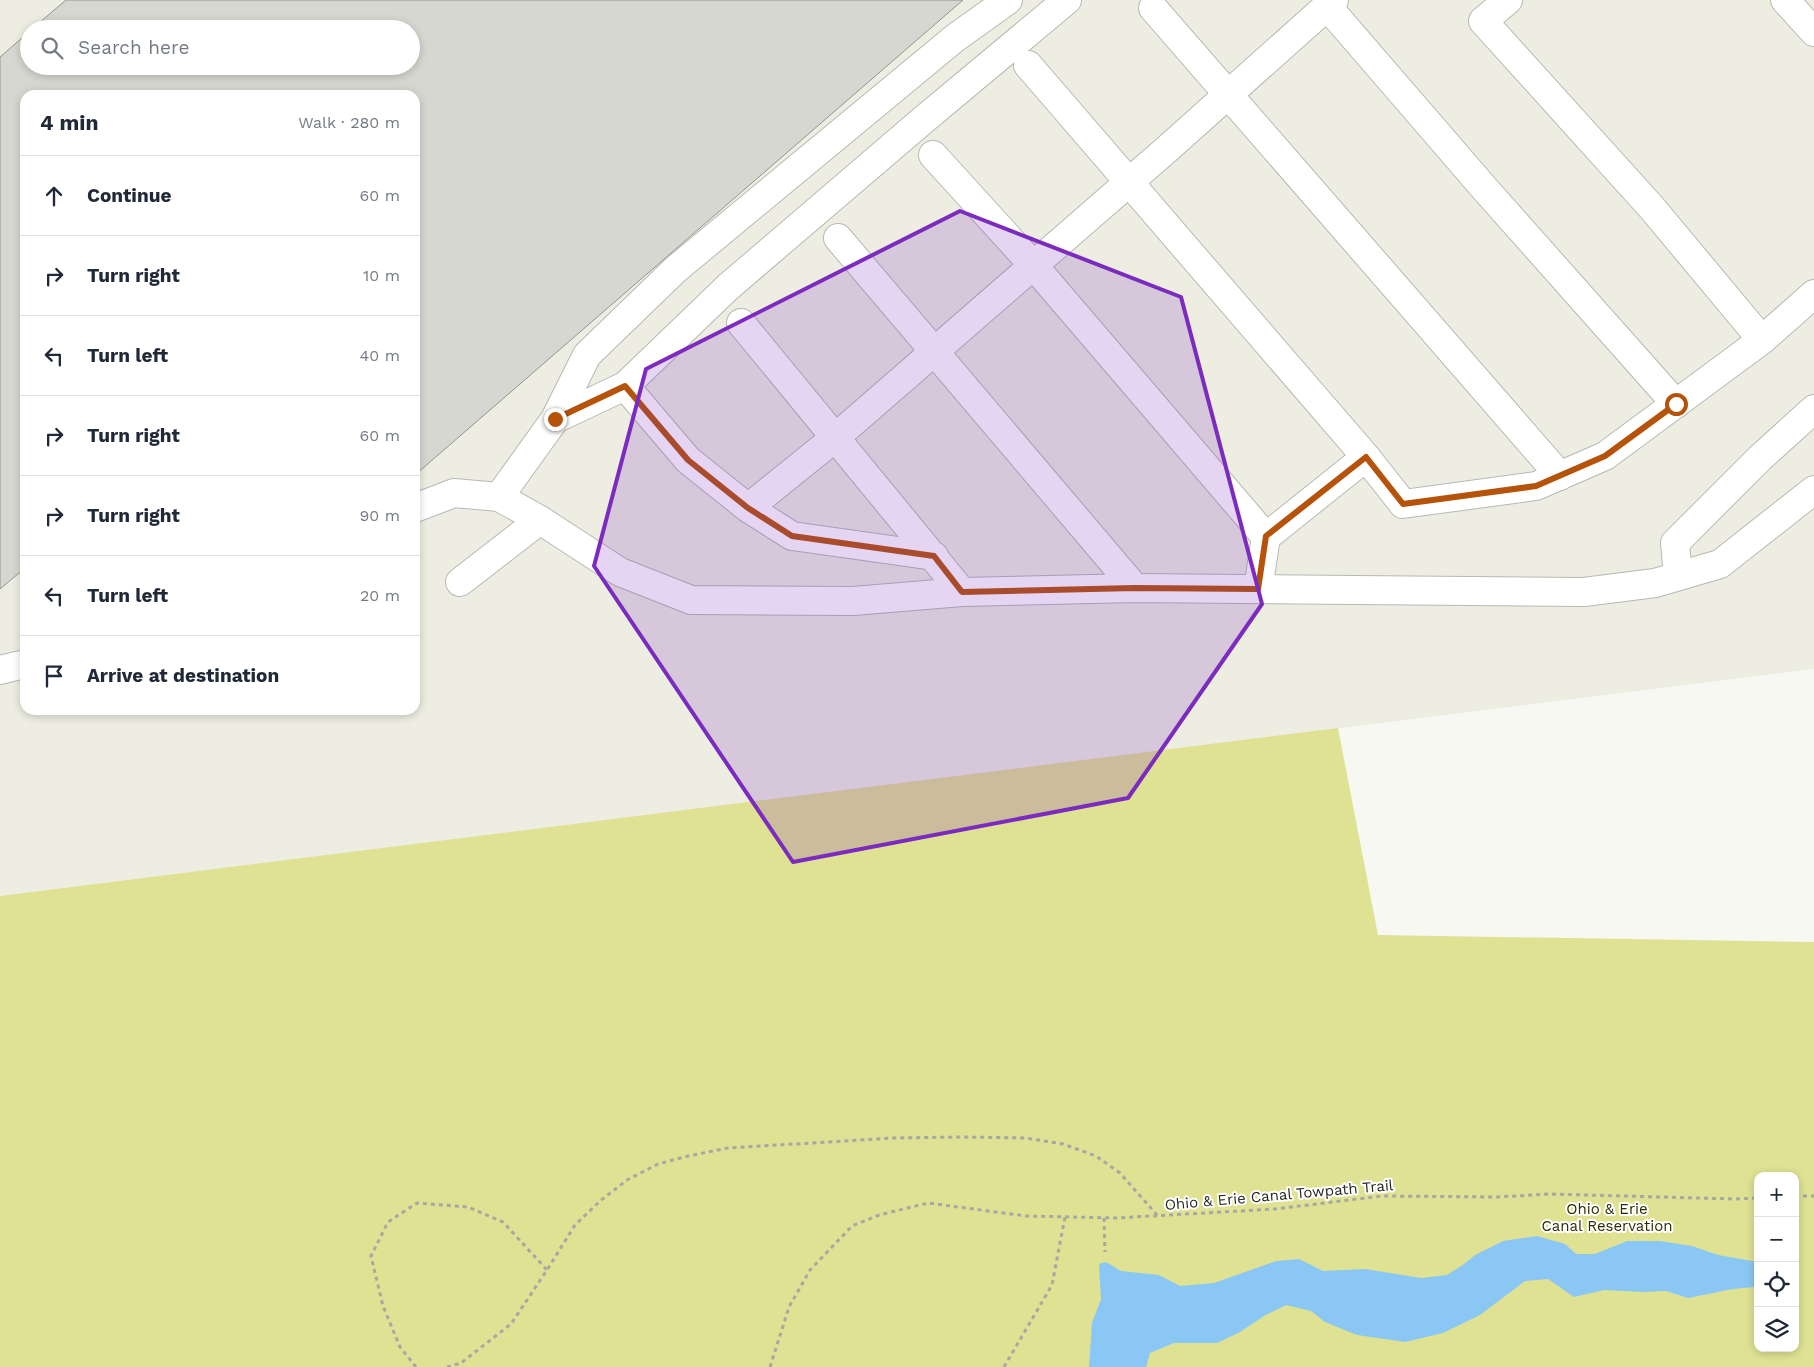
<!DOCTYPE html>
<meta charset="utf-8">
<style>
body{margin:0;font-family:"Work Sans",sans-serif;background:#f2f2f3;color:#1f2937}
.controls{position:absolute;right:15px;bottom:15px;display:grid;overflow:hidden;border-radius:10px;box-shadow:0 2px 8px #0003}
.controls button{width:45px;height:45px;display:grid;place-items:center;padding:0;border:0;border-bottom:1px solid #e0e1e3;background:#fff;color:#1f2937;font:25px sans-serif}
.stop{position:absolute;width:15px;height:15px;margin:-11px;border:4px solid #b45309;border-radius:50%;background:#fff}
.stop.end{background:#b45309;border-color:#fff;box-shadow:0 1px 5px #0008}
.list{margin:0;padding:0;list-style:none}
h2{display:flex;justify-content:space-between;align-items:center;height:65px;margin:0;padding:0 20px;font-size:21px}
h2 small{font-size:16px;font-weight:400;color:#747a83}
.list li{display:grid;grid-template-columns:32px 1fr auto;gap:15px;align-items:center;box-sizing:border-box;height:80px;padding:0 20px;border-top:1px solid #e0e1e3}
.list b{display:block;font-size:19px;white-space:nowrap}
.list em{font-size:16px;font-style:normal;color:#747a83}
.icon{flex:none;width:28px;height:28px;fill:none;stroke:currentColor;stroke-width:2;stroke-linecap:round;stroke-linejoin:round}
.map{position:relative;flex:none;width:1814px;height:1367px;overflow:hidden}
.search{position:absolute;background:#fff;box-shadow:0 2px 8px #0003;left:20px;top:20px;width:400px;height:55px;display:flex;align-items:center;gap:12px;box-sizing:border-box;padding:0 18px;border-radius:28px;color:#747a83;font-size:19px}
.panel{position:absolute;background:#fff;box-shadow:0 2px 8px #0003;left:20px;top:90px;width:400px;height:625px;border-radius:15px}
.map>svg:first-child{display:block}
.built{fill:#edeee1;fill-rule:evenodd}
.green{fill:#dfe193;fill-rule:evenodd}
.water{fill:#8bc7f5}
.building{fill:#d7d7d1;stroke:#93948e}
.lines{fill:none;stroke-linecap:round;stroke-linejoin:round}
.minor-casing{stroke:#b8b8b3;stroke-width:30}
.path{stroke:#a8a8a3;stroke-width:3;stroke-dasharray:4 4;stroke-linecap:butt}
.minor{stroke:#fff;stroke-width:28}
.route{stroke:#b45309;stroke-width:6}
.marked{fill:#7b2cbf;fill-opacity:0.2;stroke:#7b2cbf;stroke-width:4;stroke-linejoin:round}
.labels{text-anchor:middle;stroke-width:4;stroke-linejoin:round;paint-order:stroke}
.street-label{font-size:15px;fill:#262624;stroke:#fffffe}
.park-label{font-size:15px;fill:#2c2c04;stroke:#fffffe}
</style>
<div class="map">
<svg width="1814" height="1367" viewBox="0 0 1814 1367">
<rect width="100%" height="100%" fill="#f8f8f2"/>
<path class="built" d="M0 0H1814V669L0 896ZM29 29H411V66H29ZM25 95H415V710H25Z"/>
<path class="green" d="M1338 728 1378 935 1814 942V1367H0V896ZM1758 1176H1795V1348H1758Z"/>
<path class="water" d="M1537 1236 1565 1244 1576 1254H1595L1627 1241H1660L1692 1246 1718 1255 1758 1262 1754 1287 1733 1289 1688 1298 1666 1291 1642 1292 1604 1290 1574 1297 1548 1279 1525 1281 1480 1315 1443 1333 1405 1342 1357 1335 1325 1322 1311 1311 1286 1305 1264 1316 1240 1332 1217 1343H1174L1150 1353 1146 1367H1089L1092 1323 1101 1299 1099 1264 1106 1262 1121 1271 1159 1275 1180 1286 1214 1283 1276 1261 1299 1259 1323 1271 1365 1269 1421 1278 1447 1275 1464 1264 1475 1255 1503 1241Z"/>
<path class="building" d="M66 0H963L415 475V95H25V568L0 589V57L29 32V66H411V29H32Z"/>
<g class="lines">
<g class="minor-casing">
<g id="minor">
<path d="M1508 0 1483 21 1652 208 1762 340 1814 294"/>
<path d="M1785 0 1814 32"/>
<path d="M1327 6 1485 189 1676 404"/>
<path d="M1153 8 1560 476"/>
<path d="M1028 65 1366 457"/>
<path d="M933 155 1034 266 1266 537"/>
<path d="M838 238 1135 588"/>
<path d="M741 323 962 592"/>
<path d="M625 386 688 460 748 508"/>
<path d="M555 419 625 386 728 287 922 121 1067 0"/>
<path d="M499 497 555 419 587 355 676 269 955 38 1008 0"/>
<path d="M415 508 454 493 499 497 540 520 620 572 691 600 853 601 962 592 1135 588 1584 592 1655 583 1720 564 1814 490"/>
<path d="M934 556 792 536 748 508 836 437 1166 150 1334 0"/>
<path d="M1678 576 1675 543 1760 458 1814 409"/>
<path d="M460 582 540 520"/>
<path d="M1258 589 1266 537 1366 457 1403 504 1536 486 1605 456 1762 340"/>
<path d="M0 670 25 664"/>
</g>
</g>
<g class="path">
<path d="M1795 1196H1814"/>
<path d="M1104 1218 1105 1252"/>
<path d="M416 1367 400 1347 383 1306 371 1256 388 1222 417 1203 468 1207 503 1222 547 1270"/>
<path d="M447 1367 461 1363 511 1324 547 1270 575 1225 600 1201 627 1180 658 1164 688 1156 728 1148 894 1138 961 1137 1026 1138 1063 1144 1096 1156 1120 1173 1158 1216"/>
<path d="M770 1367 789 1307 810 1270 852 1226 879 1215 928 1203 1026 1216 1116 1218 1275 1209 1382 1196 1497 1197 1550 1194 1734 1199 1758 1198"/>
<path d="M1004 1367 1052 1285 1065 1217"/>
</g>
<use href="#minor" class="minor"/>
</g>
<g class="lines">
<path class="route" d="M555 419 625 386 688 460 748 508 792 536 934 556 962 592 1135 588 1258 589 1266 536 1366 457 1403 504 1536 486 1605 456 1676 404"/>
</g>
<path class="marked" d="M960 211 1181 297 1262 604 1128 798 793 862 594 566 646 369Z"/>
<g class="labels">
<g class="street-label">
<text transform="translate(1279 1195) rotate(-5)" y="5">Ohio &amp; Erie Canal Towpath Trail</text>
</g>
<g class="park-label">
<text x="1607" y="1214">Ohio &amp; Erie<tspan x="1607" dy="17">Canal Reservation</tspan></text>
</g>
</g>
</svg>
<div class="controls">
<button>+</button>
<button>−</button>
<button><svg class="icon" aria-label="locate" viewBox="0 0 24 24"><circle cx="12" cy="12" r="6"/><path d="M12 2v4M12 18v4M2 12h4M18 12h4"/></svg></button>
<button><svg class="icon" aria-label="layers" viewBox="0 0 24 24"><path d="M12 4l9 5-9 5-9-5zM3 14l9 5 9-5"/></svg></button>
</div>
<div class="stop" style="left:1676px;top:404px"></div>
<div class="stop end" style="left:555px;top:419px"></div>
<div class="search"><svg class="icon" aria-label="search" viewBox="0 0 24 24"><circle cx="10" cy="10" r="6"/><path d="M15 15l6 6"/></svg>Search here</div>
<section class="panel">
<h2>4 min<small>Walk · 280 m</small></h2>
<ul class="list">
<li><svg class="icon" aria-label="ahead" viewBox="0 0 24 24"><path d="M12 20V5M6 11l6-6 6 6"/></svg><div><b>Continue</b></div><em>60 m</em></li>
<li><svg class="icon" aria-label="right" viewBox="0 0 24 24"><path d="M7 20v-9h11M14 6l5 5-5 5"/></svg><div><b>Turn right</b></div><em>10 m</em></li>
<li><svg class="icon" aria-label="left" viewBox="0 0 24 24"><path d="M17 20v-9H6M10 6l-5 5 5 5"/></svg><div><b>Turn left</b></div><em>40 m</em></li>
<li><svg class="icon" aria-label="right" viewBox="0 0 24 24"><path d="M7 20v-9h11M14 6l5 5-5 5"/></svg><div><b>Turn right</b></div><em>60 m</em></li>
<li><svg class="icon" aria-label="right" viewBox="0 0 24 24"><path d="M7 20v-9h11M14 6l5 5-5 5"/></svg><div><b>Turn right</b></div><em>90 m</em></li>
<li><svg class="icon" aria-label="left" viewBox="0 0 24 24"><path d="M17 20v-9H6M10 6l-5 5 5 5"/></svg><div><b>Turn left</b></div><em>20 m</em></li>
<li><svg class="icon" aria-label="arrive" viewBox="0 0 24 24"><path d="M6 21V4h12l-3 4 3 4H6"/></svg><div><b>Arrive at destination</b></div></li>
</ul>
</section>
</div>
